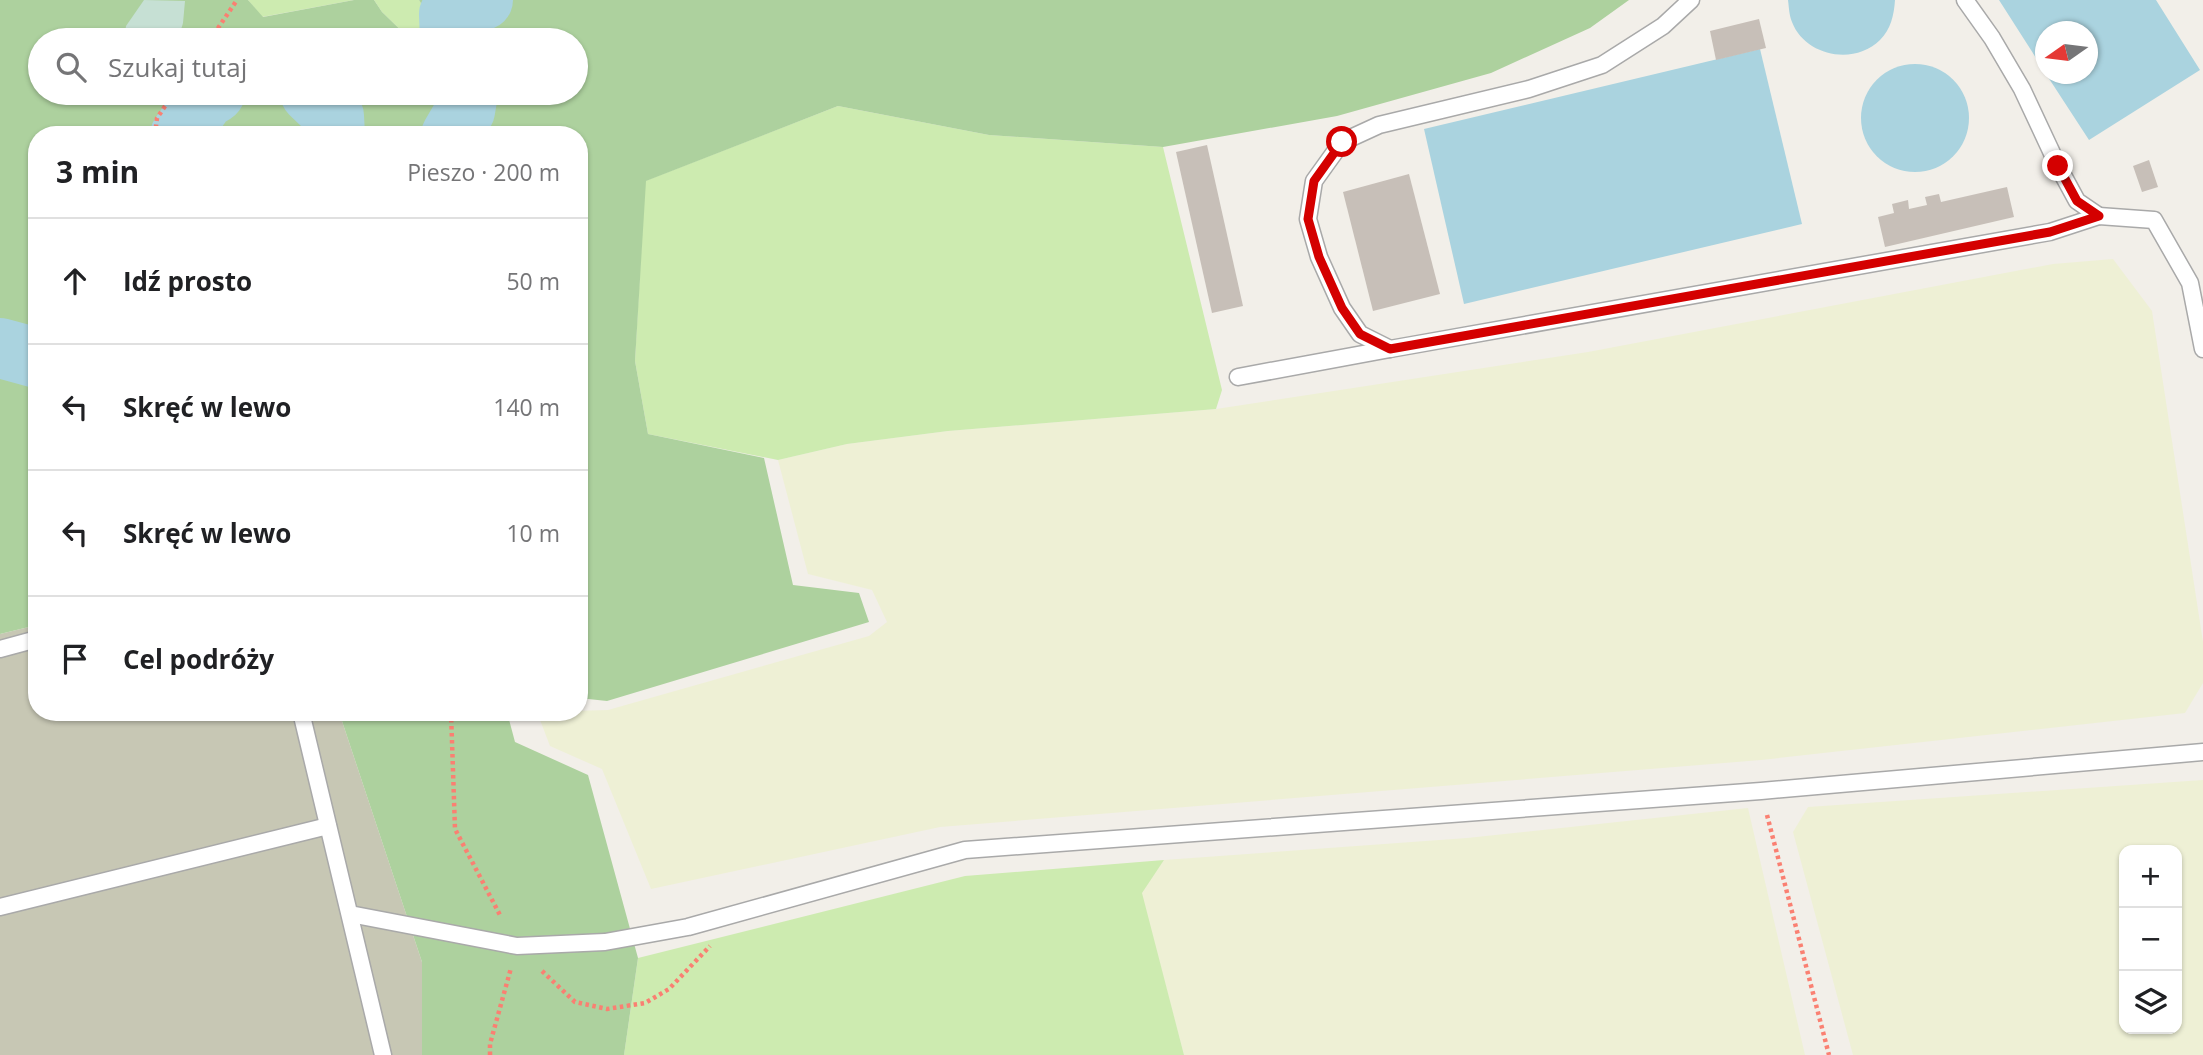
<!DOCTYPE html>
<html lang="pl">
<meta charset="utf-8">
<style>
body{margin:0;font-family:"Open Sans",sans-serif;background:#f6f6f6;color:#202124}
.controls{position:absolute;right:21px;bottom:21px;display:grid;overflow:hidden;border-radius:14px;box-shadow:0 2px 5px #0004}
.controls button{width:63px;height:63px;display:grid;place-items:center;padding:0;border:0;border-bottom:2px solid #e0e0e0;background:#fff;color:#202124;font:35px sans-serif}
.compass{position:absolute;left:2035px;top:21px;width:63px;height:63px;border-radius:50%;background:#fff;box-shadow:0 2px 5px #0004;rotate:256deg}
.stop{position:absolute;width:21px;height:21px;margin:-16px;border:5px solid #d40000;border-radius:50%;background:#fff}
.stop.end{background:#d40000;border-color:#fff;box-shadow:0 2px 7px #0008}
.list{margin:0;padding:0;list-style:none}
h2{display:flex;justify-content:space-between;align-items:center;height:91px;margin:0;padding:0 28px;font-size:30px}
h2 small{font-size:23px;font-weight:400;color:#757577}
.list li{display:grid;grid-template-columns:46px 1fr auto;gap:21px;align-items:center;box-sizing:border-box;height:126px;padding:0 28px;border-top:2px solid #e0e0e0}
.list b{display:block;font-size:26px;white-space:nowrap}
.list em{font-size:23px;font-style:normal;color:#757577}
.icon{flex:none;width:38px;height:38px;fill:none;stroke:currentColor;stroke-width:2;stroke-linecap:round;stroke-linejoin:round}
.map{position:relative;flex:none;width:2203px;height:1055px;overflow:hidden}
.search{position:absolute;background:#fff;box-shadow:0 2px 5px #0004;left:28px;top:28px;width:560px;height:77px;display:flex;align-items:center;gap:18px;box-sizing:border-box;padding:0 24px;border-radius:38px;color:#757577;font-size:26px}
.panel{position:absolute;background:#fff;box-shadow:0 2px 5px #0004;left:28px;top:126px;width:560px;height:595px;border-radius:28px}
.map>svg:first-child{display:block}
.construction{fill:#c7c7b4}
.farmland{fill:#eef0d5;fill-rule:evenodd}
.grass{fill:#cdebb0}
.forest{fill:#add19e}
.wetland{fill:#c6e0d4}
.water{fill:#aad3df}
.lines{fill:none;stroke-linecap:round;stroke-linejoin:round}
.stream{stroke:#aad3df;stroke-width:10}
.river{stroke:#aad3df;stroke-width:60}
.building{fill:#c7bfb8}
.service-casing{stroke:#a9a9a9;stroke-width:19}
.path{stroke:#fa8072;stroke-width:4.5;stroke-dasharray:3.5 3.5;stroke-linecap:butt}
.service{stroke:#fff;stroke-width:16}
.route{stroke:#d40000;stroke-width:9}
</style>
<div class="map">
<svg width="2203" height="1055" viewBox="0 0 2203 1055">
<rect width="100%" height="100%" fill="#f2efe9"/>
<path class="construction" d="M37 625V712H339L422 962V1055H0V634Z"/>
<g class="farmland">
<path d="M2113 259 2152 311 2203 642V683L2185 713 1761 760 940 827 651 889 602 769 550 746 537 712 608 710 869 636 887 622 872 590 808 574 778 460 847 444 948 431 1216 409 1588 352 2053 264Z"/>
<path d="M2203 780V1055H1853L1793 832 1808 807ZM2124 850H2177V1029H2124Z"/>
<path d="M1748 808 1805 1055H1184L1141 893 1164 860 1467 838Z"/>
</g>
<g class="grass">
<path d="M248 0H354L262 17Z"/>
<path d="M374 0H419L430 16 426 40H411L382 12Z"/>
<path d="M838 106 989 135 1163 147 1222 390 1216 409 948 431 847 444 778 460 648 434 635 361 645 181Z"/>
<path d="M1164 860 1142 893 1184 1055H624L638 958 965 876Z"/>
</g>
<g class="forest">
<path d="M0 0H248L263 17 354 0H374L382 12 411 40H40V93H576V40H426L429 16 419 0H1629L1590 28 1491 73 1337 116 1163 147 989 135 838 106 646 181 635 361 648 434 764 458 793 585 859 593 869 622 607 701 579 698V135H37V625L0 634Z"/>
<path d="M339 712H507L515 742 588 775 638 958 624 1055H422V962Z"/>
</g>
<path class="wetland" d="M144 0 185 1 183 23 178 40H124L126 26Z"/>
<g class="water">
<path d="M1788 0H1895C1894 15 1891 29 1880 40 1854 66 1805 56 1792 22 1789 15 1789 7 1788 0Z"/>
<path d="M1999 0H2156L2200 70 2089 140 2046 74H2088V32H2046L2045 72Z"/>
<path d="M1760 49 1802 224 1464 304 1424 129Z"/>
<circle cx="1915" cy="118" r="54"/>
</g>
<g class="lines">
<path class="stream" d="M200 93 205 99"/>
<g class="river">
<path d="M450 40 449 14 483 0"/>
<path d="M310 93 334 116 335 135"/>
<path d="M180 135 205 99 215 93"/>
<path d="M451 135 465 111 468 93"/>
<path d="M0 348 37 358"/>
</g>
</g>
<g class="building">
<path d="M1759 19 1766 48 1716 60 1710 31Z"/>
<path d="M1207 145 1243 306 1212 313 1176 152Z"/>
<path d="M2149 160 2158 187 2142 192 2133 166Z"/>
<path d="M1409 174 1440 294 1373 311 1343 192Z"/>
<path d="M2007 187 2014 217 1885 247 1878 217 1894 213 1892 204 1908 200 1909 209 1927 205 1925 197 1939 194 1941 202Z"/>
</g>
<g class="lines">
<g class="service-casing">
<g id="service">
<path d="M1691 0 1663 26 1602 65 1529 89 1379 125 1342 142 1314 181 1308 219 1319 257 1342 308 1360 334 1390 349 2050 232 2099 216 2154 220 2190 283 2203 349"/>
<path d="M1965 0 1992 38 2022 89 2058 166 2077 201 2099 216"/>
<path d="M1238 377 1390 349"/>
<path d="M0 649 37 639"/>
<path d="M301 712 383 1055"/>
<path d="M0 907 328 826"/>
<path d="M350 914 517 946 605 942 688 927 965 850 1761 791 2203 752"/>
</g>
</g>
<g class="path">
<path d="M210 40 237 0"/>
<path d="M155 135 157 118 174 93"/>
<path d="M451 712 455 829 501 917"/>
<path d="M1767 815 1829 1055"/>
<path d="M542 971 575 1002 607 1009 645 1003 669 989 710 946"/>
<path d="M490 1055V1044L511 968"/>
</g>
<use href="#service" class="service"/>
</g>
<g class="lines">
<path class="route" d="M1342 142 1314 181 1308 219 1319 257 1342 308 1360 334 1390 349 2050 232 2099 216 2077 201 2058 166"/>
</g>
</svg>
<div class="controls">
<button>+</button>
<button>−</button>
<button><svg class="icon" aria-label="layers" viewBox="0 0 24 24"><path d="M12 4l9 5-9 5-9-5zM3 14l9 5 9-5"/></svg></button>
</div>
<svg class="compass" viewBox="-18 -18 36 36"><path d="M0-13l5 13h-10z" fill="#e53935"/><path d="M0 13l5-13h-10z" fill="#757577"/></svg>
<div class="stop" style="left:1342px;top:142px"></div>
<div class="stop end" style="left:2058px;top:166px"></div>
<div class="search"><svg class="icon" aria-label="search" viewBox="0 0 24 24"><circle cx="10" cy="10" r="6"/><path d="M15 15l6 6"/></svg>Szukaj tutaj</div>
<section class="panel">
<h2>3 min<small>Pieszo · 200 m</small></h2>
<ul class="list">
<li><svg class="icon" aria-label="ahead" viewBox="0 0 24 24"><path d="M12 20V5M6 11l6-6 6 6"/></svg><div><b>Idź prosto</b></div><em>50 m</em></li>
<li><svg class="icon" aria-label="left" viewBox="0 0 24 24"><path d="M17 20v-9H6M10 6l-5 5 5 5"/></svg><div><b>Skręć w lewo</b></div><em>140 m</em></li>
<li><svg class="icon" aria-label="left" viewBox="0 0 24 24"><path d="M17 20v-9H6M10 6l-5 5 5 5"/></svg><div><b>Skręć w lewo</b></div><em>10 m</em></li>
<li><svg class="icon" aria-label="arrive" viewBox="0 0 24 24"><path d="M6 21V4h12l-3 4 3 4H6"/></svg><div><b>Cel podróży</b></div></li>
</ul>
</section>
</div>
